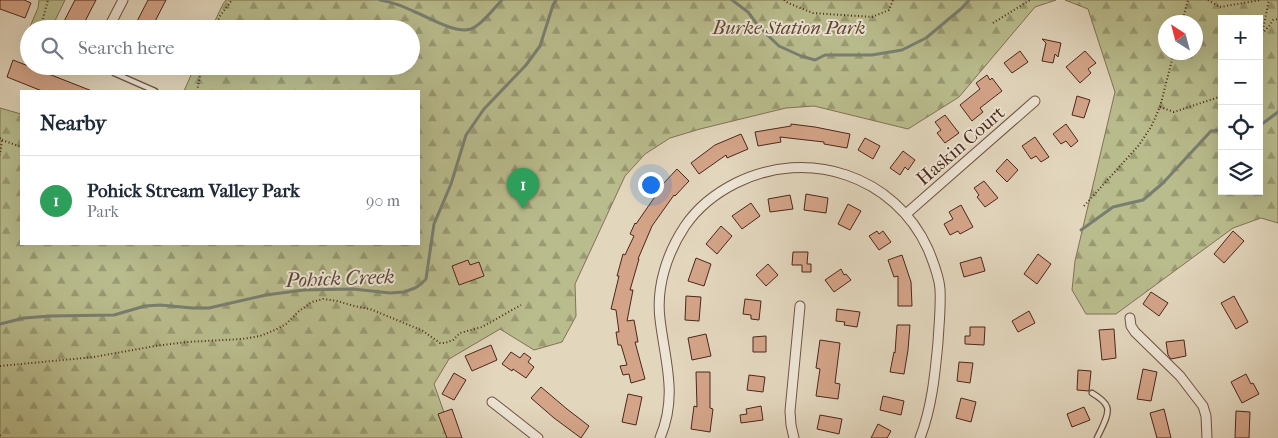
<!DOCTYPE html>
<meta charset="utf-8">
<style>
body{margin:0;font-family:"IM FELL French Canon",serif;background:#f2f2f3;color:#1f2937}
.controls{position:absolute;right:15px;top:15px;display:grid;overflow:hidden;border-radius:0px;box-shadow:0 5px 20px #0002}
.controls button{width:45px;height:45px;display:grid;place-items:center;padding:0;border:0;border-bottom:1px solid #e0e1e3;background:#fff;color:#1f2937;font:25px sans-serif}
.compass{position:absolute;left:1158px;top:15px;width:45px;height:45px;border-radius:50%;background:#fff;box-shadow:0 5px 20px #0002;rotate:324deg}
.you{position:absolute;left:650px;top:184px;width:18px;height:18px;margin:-12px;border:4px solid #fff;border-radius:50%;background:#1a73e8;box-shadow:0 0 0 8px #1a73e833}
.badge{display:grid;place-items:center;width:32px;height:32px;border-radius:50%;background:#8f2418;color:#fff;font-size:16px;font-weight:700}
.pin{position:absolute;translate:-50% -41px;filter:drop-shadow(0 1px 2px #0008)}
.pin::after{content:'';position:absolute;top:26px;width:18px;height:15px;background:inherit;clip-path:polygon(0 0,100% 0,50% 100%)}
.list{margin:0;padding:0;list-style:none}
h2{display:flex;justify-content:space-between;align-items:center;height:65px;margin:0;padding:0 20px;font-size:21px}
h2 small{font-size:16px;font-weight:400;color:#747a83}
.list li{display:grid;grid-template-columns:32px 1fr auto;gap:15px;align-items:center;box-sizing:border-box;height:90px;padding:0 20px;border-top:1px solid #e0e1e3}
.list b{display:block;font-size:19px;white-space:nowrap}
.list p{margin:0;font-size:16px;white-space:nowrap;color:#747a83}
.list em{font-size:16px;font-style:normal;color:#747a83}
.icon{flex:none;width:28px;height:28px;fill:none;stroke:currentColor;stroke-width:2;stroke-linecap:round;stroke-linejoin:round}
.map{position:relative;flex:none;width:1278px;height:438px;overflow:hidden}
.search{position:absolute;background:#fff;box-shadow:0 5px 20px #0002;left:20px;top:20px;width:400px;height:55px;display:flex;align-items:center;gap:12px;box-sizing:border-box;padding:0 18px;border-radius:28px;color:#747a83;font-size:19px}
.panel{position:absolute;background:#fff;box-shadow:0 5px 20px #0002;left:20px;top:90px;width:400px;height:155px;border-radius:0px}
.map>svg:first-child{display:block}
.green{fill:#b9bc8d;stroke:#827254}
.forest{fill:url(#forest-firs);stroke:#827254;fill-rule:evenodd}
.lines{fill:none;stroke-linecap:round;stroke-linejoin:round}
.stream{stroke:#787f71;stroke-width:3}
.building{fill:#d4a488;stroke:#4c271a}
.lane-casing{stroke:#725343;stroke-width:7}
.street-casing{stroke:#725343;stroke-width:11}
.path{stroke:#4c271a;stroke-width:2;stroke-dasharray:1 2.5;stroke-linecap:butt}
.lane{stroke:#ece4d4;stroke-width:4.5}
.street{stroke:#ece4d4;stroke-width:9}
.labels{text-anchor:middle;stroke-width:4;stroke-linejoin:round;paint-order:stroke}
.park-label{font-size:19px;font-style:italic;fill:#624531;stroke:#ece4d4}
.street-label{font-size:19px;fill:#4c271a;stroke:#ece4d4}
.water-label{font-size:20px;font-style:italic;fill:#5b4437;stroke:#ece4d4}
</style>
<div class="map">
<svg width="1278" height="438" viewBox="0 0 1278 438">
<defs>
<pattern id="forest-firs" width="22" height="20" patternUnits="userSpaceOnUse" patternTransform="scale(1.25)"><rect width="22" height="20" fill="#b9bc8d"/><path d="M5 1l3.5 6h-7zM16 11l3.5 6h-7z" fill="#999972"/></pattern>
</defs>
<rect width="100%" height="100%" fill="#e2d6bd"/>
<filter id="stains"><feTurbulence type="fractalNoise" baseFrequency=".004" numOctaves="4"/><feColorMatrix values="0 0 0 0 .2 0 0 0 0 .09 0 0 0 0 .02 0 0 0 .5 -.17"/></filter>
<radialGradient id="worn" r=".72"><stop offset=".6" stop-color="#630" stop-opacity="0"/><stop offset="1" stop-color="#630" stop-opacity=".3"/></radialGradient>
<path class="green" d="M39 0H65L51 29H29L38 8Z"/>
<g class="forest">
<path d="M226 0H1056L1035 7 959 97 908 129 814 106 786 108 700 129 670 138 645 154 625 176 575 284 576 316 562 342 534 350 500 329 449 359 434 384 453 438H0V108L21 114V244H419V91H184L195 66H411V29H211L223 4Z"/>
<path d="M1065 0H1278V223L1261 218 1233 228 1116 314H1086L1072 290 1075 261 1115 92 1088 9ZM1222 19H1259V191H1222ZM1166 22H1196V52H1166Z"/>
</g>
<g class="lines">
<g class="stream">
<path d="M380 0C391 2 403 6 413 11 428 17 455 34 471 29 482 25 494 8 502 0"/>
<path d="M732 0 748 12 759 27 779 46 801 56 815 60 825 55H872L902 50 926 38 962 8 969 0"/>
<path d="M1259 124H1262L1278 112"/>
<path d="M1081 230 1113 207 1143 200 1163 183 1211 131 1222 130"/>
<path d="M0 324 24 318 51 316 114 315 145 306 160 305 192 308H209L266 295 304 290 353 289 390 293 404 292 415 288 421 284 426 279 434 224 451 184 466 135 484 109 526 65 540 46 553 5 556 0"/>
</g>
</g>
<g class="building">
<path d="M0 0H24L31 3 25 18 0 9Z"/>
<path d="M75 0H96L81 29H60Z"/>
<path d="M148 0H166L151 29H133Z"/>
<path d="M1042 39 1061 43 1058 57 1055 54 1053 63 1042 61 1046 43Z"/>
<path d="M1020 51 1028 62 1012 73 1004 63Z"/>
<path d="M1085 51 1096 63 1088 69 1091 73 1080 83 1066 67Z"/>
<path d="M13 60 92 91H42L7 77Z"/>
<path d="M987 75 990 80 992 78 1002 91 980 108 983 112 972 121 960 105 980 89 976 83Z"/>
<path d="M1077 96 1090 100 1084 118 1072 115Z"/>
<path d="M945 115 959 133 945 143 937 133 941 130 935 122Z"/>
<path d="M791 124 815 127 850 134 847 148 824 144V142L780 137 781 142 758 146 755 132 791 126Z"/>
<path d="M1066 124 1078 141 1071 147 1066 141 1061 144 1053 134Z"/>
<path d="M741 134 748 149 727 158 726 155 699 174 691 163 715 145Z"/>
<path d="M1035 137 1049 157 1041 162 1036 156 1031 159 1022 146Z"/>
<path d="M865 138 880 146 873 159 858 150Z"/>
<path d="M903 151 915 160 908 170 905 167 900 175 890 168Z"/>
<path d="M1007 159 1018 170 1007 182 996 171Z"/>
<path d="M677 169 689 181 675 196 674 195 652 226 638 259H639L630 290H633L627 321 634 320 638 342H635L645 379 631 383 629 374 623 375 620 366 627 365 621 345H618L616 332H619L616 310 611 309 619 276H617L623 254 625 255 634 236 630 234 635 223 636 224 663 185H662Z"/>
<path d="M984 181 998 198 985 207 977 197 979 195 974 188Z"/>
<path d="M806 194 828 198 826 213 804 210Z"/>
<path d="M790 195 793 209 770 212 768 199Z"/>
<path d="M751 203 760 216 742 229 732 216Z"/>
<path d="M848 204 861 211 850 230 838 224Z"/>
<path d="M961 205 973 227 960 234 958 231 950 235 944 224 953 219 949 212Z"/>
<path d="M721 226 732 236 717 254 706 244Z"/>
<path d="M877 231 879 234 883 231 891 242 879 250 869 236Z"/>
<path d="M1233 231 1244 241 1224 263 1214 254Z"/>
<path d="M793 252H808L807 264H811V272H802V265H792Z"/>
<path d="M1038 254 1051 264 1037 284 1024 274Z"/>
<path d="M902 255 911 282 912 306H898V276L894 277 888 260Z"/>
<path d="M981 257 985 271 964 277 960 263Z"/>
<path d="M696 258 711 264 704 286 688 281Z"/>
<path d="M468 260 470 265 479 262 484 276 459 285 452 266Z"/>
<path d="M768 264 778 275 766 286 756 275Z"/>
<path d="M841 269 844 275 846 274 851 280 834 292 825 280Z"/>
<path d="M1151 292 1168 303 1159 316 1143 304Z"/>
<path d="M686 296 701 297 699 321 685 320Z"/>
<path d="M1234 296 1248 322 1236 329 1221 303Z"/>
<path d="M745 299 761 301 759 320 751 319V315L743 314Z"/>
<path d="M837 309 860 312 857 327 844 325 845 322 836 321Z"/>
<path d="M1029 311 1035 323 1018 332 1012 321Z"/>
<path d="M897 325H910L908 350 904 374 890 372 894 352 895 353Z"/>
<path d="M970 327H985L984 345 965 344V336H970Z"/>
<path d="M1114 329 1116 358 1102 360 1099 330Z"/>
<path d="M706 334 711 356 692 360 688 338Z"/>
<path d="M766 336V352H753V337Z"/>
<path d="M820 340 840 343 835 383 840 384 838 399 816 396 820 369 816 368Z"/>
<path d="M1184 340 1186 356 1171 359 1168 355 1166 342Z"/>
<path d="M491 345 497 360 472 371 465 356Z"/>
<path d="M511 352 520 358 524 353 531 358 528 362 534 367 526 378 513 369 512 371 502 364Z"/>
<path d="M959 362 973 363 970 383 957 381Z"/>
<path d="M1143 369 1157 372 1151 401 1137 399Z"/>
<path d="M1078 370 1091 371 1089 391 1077 390Z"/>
<path d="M696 372H710V408L713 409 710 432 691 429 694 406 697 407Z"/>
<path d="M454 373 466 380 454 400 442 394Z"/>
<path d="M1246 374 1251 384 1253 383 1259 394 1242 403 1231 382Z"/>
<path d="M749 375 765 377 763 392 747 390Z"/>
<path d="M541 387 567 409 589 426 581 438 554 418 531 398Z"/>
<path d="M628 394 642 397 636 425 622 422Z"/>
<path d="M883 396 904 401 901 415 880 410Z"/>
<path d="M961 398 976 402 971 422 956 418Z"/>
<path d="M761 406 763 420 741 423 740 415 747 414 746 409Z"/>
<path d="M1084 407 1090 420 1072 427 1067 414Z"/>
<path d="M452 409 462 438H447L438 414Z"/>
<path d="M1164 409 1171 438H1157L1150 413Z"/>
<path d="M1236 411 1250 412 1249 438H1235Z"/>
<path d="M820 415 842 419 839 434 817 429Z"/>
<path d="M878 424 891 431 887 438H871Z"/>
</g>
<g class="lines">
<g class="lane-casing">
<g id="lane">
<path d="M114 73 155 91"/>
<path d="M1092 393C1097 396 1105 401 1107 407 1110 415 1100 431 1097 438"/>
</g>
</g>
<g class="street-casing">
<g id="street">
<path d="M108 29 123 0"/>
<path d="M906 214 1035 101"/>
<path d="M1130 318 1131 326 1135 332 1180 376 1203 406 1206 416 1207 438"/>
<path d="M492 402 538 438"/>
<path d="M660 438C678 395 665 362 660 319 656 287 667 253 685 226 698 207 716 193 736 183 808 147 895 176 928 249 933 261 939 276 940 289 941 306 939 324 938 342 935 374 932 407 920 438"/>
<path d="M794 438 791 425 790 411 800 306"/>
</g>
</g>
<g class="path">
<path d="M784 0 788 3 813 13 872 17 889 10 893 0"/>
<path d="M1208 0 1220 7 1261 0"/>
<path d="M1182 22 1188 0"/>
<path d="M993 23 1030 0"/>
<path d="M40 29 48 0"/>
<path d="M214 29 220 16 232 0"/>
<path d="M1262 34 1270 25 1273 20 1278 19"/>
<path d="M1259 40 1262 34 1269 0"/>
<path d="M197 91 202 66"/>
<path d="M1160 107 1174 112 1222 96"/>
<path d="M0 138 2 140 0 155"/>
<path d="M2 140 21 147"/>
<path d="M1084 206 1139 145 1151 127 1160 107 1174 52"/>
<path d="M0 366 94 357 155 346 187 342 242 339 260 336 275 330 286 324 299 311 312 302 323 299 337 301 354 306 370 309 409 325 423 331 440 343H445L453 340 460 333 482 327 521 305"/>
<path d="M0 435 2 438"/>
</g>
<use href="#lane" class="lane"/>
<use href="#street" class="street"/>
</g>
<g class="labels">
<g class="park-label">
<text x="789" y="34">Burke Station Park</text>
</g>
<g class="street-label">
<text transform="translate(960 145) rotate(-41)" y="7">Haskin Court</text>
</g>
<g class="water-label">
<text transform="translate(340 278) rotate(-2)" y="7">Pohick Creek</text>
</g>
</g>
<rect width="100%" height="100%" filter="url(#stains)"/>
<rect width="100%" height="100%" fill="url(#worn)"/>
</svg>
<div class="controls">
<button>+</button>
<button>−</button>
<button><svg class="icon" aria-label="locate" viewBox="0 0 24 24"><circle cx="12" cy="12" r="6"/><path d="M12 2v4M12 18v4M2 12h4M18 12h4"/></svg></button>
<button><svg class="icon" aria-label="layers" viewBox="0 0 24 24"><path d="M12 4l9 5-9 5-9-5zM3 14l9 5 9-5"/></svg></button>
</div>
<svg class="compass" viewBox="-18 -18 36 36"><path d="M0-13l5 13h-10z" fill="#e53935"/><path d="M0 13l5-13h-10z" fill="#747a83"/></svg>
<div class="you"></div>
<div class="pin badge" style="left:523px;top:209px;background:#2e9e5b">1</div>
<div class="search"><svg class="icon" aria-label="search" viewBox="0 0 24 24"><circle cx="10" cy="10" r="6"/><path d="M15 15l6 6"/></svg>Search here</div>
<section class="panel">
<h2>Nearby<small></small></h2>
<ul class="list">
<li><span class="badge" style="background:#2e9e5b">1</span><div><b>Pohick Stream Valley Park</b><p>Park</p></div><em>90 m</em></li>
</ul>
</section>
</div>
